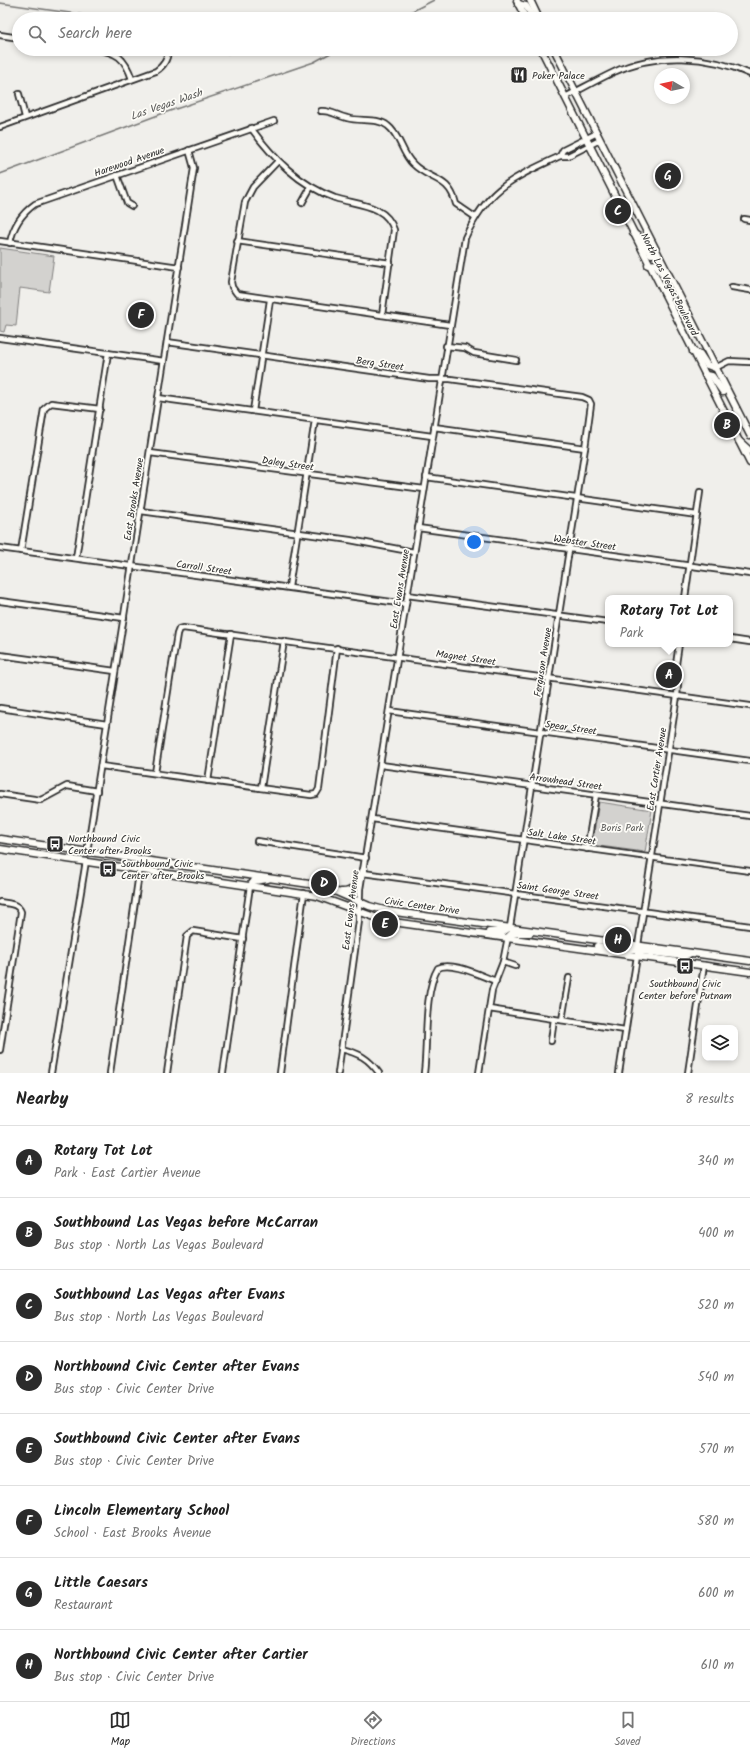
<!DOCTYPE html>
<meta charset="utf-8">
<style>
body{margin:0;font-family:Kalam,sans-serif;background:#f2f2f2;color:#222}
.controls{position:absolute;right:12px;bottom:12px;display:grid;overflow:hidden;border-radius:8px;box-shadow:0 2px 6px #0003}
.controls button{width:36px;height:36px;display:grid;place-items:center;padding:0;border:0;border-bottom:1px solid #e0e0e0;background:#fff;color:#222;font:20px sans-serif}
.compass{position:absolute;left:654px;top:68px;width:36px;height:36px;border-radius:50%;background:#fff;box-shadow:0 2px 6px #0003;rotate:279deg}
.you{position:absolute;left:474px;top:542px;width:14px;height:14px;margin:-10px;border:3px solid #fff;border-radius:50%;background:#1a73e8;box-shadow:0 0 0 6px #1a73e833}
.badge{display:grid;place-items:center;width:26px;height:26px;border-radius:50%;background:#2b2b2b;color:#fff;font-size:13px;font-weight:700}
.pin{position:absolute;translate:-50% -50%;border:2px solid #fff;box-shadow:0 1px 4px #0006}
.popup{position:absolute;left:605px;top:595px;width:128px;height:52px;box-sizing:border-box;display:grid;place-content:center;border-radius:8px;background:#fff;filter:drop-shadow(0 1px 3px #0005);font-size:13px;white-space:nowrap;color:#767676}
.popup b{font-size:15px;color:#222}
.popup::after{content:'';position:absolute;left:50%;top:100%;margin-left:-8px;border:8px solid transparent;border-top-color:#fff}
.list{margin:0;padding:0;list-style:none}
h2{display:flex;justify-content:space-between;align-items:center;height:52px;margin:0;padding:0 16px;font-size:17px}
h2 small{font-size:13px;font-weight:400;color:#767676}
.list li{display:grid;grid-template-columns:26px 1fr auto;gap:12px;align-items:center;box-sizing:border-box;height:72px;padding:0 16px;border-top:1px solid #e0e0e0}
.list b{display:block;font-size:15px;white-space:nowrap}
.list p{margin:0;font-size:13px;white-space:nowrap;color:#767676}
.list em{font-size:13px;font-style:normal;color:#767676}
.icon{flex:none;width:22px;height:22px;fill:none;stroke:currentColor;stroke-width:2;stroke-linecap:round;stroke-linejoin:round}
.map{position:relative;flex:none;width:750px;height:1073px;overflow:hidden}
.search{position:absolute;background:#fff;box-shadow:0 2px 6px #0003;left:12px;right:12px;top:12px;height:44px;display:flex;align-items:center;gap:10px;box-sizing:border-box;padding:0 14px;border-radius:22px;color:#767676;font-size:15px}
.sheet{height:628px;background:#fff}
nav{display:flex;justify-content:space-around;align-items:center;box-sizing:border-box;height:56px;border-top:1px solid #e0e0e0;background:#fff;font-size:11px;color:#767676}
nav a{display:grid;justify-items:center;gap:2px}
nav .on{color:#2b2b2b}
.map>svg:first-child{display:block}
.green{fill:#d3d2cf;stroke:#7f7e7d}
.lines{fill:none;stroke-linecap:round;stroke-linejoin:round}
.stream{stroke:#777775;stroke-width:1.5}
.minor-casing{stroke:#2b2b2b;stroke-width:8}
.major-casing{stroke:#2b2b2b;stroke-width:9}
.minor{stroke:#fdfcf7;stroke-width:4.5}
.major{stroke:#fdfcf7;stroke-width:6}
.labels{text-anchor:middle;stroke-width:3.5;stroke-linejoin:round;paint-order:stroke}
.poi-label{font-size:10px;fill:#2b2b2b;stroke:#fdfcf7;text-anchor:start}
.street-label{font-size:10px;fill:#2b2b2b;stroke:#fdfcf7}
.park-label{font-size:10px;fill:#555554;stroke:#fdfcf7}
.water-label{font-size:11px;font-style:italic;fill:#575756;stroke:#fdfcf7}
</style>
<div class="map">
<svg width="750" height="1073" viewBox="0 0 750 1073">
<rect width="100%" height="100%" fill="#f0efeb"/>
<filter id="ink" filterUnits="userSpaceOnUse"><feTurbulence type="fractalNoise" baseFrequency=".025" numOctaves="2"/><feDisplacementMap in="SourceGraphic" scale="8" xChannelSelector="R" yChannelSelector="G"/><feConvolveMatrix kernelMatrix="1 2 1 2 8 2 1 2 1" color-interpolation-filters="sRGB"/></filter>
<g filter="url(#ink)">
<g class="green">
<path d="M0 248 54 256 49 292 20 288 16 326 6 325 4 332 0 331Z"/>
<path d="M599 802 652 810 645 852 592 845Z"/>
</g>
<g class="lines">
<g class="stream">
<path d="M0 3 112 19"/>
<path d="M397 19 434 0"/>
<path d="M0 174 161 114 314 62 338 49"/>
</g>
<g class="minor-casing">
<g id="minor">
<path d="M0 35 19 38"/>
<path d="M95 49C117 52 125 58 132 79"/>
<path d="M227 49 228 50"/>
<path d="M19 94 25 117"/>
<path d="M565 97C581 89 597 80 614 72 657 52 708 55 750 74"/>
<path d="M321 111C331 110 337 116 347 118 360 122 377 117 388 126 400 135 402 154 413 164 430 181 449 176 456 204L475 217"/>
<path d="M0 127 156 71C165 65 167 59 169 49"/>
<path d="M251 128C273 158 299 185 335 198 357 205 386 204 394 230L382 315"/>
<path d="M560 156 563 150 597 133"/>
<path d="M278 161 253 187 245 202 231 282 232 287 237 294 450 325"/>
<path d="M117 175 127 203 132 206"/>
<path d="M302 203 311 187"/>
<path d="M744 219 750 220"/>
<path d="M0 241 179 267"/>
<path d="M237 241 390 263"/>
<path d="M10 243C13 226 21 214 35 204L274 121"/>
<path d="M732 287 750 290"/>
<path d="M0 338 164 361"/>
<path d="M167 342 429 379H450L582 397 589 400 591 404 585 448 510 927"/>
<path d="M446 346 465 348 474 353 516 360"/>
<path d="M715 368 729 361 750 362"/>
<path d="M158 398 432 436"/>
<path d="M253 411 270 300"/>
<path d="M434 427 585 448"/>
<path d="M150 453 424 489"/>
<path d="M426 477 697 515"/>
<path d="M141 511 350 540 414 552"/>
<path d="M418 528 750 574"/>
<path d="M0 548 406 604"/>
<path d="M21 551 44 409 51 403 100 409"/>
<path d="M76 558 108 353"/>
<path d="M289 587 315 420"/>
<path d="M407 595 608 622"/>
<path d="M685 598 700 492"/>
<path d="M0 601 124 618"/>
<path d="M730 639 750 642"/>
<path d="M0 655 115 671"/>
<path d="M0 708 107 724"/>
<path d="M389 711 750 761"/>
<path d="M381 765 750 816"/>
<path d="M101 766 311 795 316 794 319 789 337 648"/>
<path d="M155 773 177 634 179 629 183 628 750 706"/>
<path d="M208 781 231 634"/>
<path d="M261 788 284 641"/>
<path d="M0 794 41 800 67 786 97 791"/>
<path d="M372 819 750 871"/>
<path d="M257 841 366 858"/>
<path d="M587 849 596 795"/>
<path d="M87 852 194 168 189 150"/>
<path d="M363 873 750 926"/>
<path d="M0 902C8 904 18 903 21 912L0 1050"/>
<path d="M638 945 677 696 678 683 675 671 679 644"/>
<path d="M503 962 515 966"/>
<path d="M489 1009 625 1030"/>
<path d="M562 1020 569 978"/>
<path d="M551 1041 554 1019"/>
<path d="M341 1049C359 1053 368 1058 379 1073"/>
<path d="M51 1073 86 861"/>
<path d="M110 1073 141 860"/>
<path d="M167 1073 187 936 193 931 243 939"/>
<path d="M223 1073 250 886"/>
<path d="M280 1073 304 893"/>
<path d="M338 1073 359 921 360 889 465 238C488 187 512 179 560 156H568L600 140"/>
<path d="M424 1073C428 1044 423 993 438 968 452 961 481 976 496 981"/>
<path d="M479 1073 492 990 503 962 508 937"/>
<path d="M619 1073 637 956"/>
<path d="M688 1073 704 965"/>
</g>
</g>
<g class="major-casing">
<g id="major">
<path d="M530 0 539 19"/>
<path d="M517 1 526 19"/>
<path d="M518 4 526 6 534 19"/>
<path d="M541 49 750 463"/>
<path d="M554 49 750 435"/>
<path d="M633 233 642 239 651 254H657"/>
<path d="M648 265 656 264 664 276 670 280"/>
<path d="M693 352 700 354 707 365 715 368"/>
<path d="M705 375 712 376 723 392"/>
<path d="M739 441 750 451"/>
<path d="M0 839 323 886 369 906 388 911 750 961"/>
<path d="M0 849 317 896 380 919 393 922 750 972"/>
<path d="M250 886 254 881 268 879"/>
<path d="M341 892C356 893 358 880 364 869"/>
<path d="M489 932H503L510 927"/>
<path d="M508 937 512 933H530"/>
<path d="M597 946 628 950 637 949 638 945"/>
<path d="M637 956 638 952 641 951 684 956 691 953"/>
</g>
</g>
<use href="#minor" class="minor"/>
<use href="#major" class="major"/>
</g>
</g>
<defs>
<g id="restaurant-square" transform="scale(0.9)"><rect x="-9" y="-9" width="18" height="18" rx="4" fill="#2b2b2b" stroke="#fdfcf7"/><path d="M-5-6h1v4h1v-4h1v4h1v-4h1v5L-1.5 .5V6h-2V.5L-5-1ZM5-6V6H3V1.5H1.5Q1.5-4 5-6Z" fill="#fff"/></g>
<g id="bus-square" transform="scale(0.9)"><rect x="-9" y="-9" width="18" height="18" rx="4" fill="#2b2b2b" stroke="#fdfcf7"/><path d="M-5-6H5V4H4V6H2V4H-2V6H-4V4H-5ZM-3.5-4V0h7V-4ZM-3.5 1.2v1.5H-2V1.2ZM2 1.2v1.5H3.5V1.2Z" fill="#fff"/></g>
</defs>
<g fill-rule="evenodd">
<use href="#restaurant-square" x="519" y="75"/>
<use href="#bus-square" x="55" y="844"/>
<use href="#bus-square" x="108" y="869"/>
<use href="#bus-square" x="685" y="966"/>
</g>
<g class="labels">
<g class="poi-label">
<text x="532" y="79">Poker Palace</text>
<text x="68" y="842">Northbound Civic<tspan x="68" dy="12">Center after Brooks</tspan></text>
<text x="121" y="867">Southbound Civic<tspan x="121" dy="12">Center after Brooks</tspan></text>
<text x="685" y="987" text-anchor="middle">Southbound Civic<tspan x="685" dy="12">Center before Putnam</tspan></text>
</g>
<g class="street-label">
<text transform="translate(129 161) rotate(-19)" y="4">Harewood Avenue</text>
<text transform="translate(670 284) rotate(63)" y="4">North Las Vegas Boulevard</text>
<text transform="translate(380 363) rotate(8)" y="4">Berg Street</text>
<text transform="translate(288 463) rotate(8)" y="4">Daley Street</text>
<text transform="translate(133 499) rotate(-81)" y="4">East Brooks Avenue</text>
<text transform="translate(585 542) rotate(8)" y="4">Webster Street</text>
<text transform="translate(204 567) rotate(8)" y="4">Carroll Street</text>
<text transform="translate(399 589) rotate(-81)" y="4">East Evans Avenue</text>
<text transform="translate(466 657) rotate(8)" y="4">Magnet Street</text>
<text transform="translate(542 662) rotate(-81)" y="4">Ferguson Avenue</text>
<text transform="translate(571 727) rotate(8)" y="4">Spear Street</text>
<text transform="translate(656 769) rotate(-81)" y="4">East Cartier Avenue</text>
<text transform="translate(566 781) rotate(8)" y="4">Arrowhead Street</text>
<text transform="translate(562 836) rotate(8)" y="4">Salt Lake Street</text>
<text transform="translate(558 890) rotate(8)" y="4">Saint George Street</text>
<text transform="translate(422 905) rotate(8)" y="4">Civic Center Drive</text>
<text transform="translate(350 910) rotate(-83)" y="4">East Evans Avenue</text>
</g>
<g class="park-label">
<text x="622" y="831">Boris Park</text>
</g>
<g class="water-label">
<text transform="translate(166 104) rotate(-19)" y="4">Las Vegas Wash</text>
</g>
</g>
</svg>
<div class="controls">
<button><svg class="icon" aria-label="layers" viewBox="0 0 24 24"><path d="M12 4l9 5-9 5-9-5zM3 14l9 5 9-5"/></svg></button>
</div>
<svg class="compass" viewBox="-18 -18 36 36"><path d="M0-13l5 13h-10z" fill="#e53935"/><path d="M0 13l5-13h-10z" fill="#767676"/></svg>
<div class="you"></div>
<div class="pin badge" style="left:669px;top:675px">A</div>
<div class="popup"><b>Rotary Tot Lot</b>Park</div>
<div class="pin badge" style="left:727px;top:425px">B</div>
<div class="pin badge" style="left:618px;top:211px">C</div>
<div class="pin badge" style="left:324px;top:883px">D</div>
<div class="pin badge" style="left:385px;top:924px">E</div>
<div class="pin badge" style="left:141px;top:315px">F</div>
<div class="pin badge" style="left:668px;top:176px">G</div>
<div class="pin badge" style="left:618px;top:940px">H</div>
<div class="search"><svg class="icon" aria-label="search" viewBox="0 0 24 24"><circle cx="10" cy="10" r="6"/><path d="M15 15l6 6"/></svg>Search here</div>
</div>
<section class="sheet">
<h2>Nearby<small>8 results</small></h2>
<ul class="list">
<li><span class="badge">A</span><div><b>Rotary Tot Lot</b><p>Park · East Cartier Avenue</p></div><em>340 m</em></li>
<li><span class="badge">B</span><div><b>Southbound Las Vegas before McCarran</b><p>Bus stop · North Las Vegas Boulevard</p></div><em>400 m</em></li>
<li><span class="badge">C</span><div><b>Southbound Las Vegas after Evans</b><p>Bus stop · North Las Vegas Boulevard</p></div><em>520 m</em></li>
<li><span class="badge">D</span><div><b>Northbound Civic Center after Evans</b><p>Bus stop · Civic Center Drive</p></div><em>540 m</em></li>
<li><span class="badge">E</span><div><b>Southbound Civic Center after Evans</b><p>Bus stop · Civic Center Drive</p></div><em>570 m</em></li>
<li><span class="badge">F</span><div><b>Lincoln Elementary School</b><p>School · East Brooks Avenue</p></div><em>580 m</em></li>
<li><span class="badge">G</span><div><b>Little Caesars</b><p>Restaurant</p></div><em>600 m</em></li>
<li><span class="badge">H</span><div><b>Northbound Civic Center after Cartier</b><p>Bus stop · Civic Center Drive</p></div><em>610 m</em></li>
</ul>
</section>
<nav>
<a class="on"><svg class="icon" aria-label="map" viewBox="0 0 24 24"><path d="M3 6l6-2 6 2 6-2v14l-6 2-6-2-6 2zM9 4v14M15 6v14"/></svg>Map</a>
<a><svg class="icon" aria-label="directions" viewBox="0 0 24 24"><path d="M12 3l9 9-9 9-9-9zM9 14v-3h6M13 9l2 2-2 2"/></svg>Directions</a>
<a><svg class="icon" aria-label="saved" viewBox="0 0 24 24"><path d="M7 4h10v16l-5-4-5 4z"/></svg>Saved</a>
</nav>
